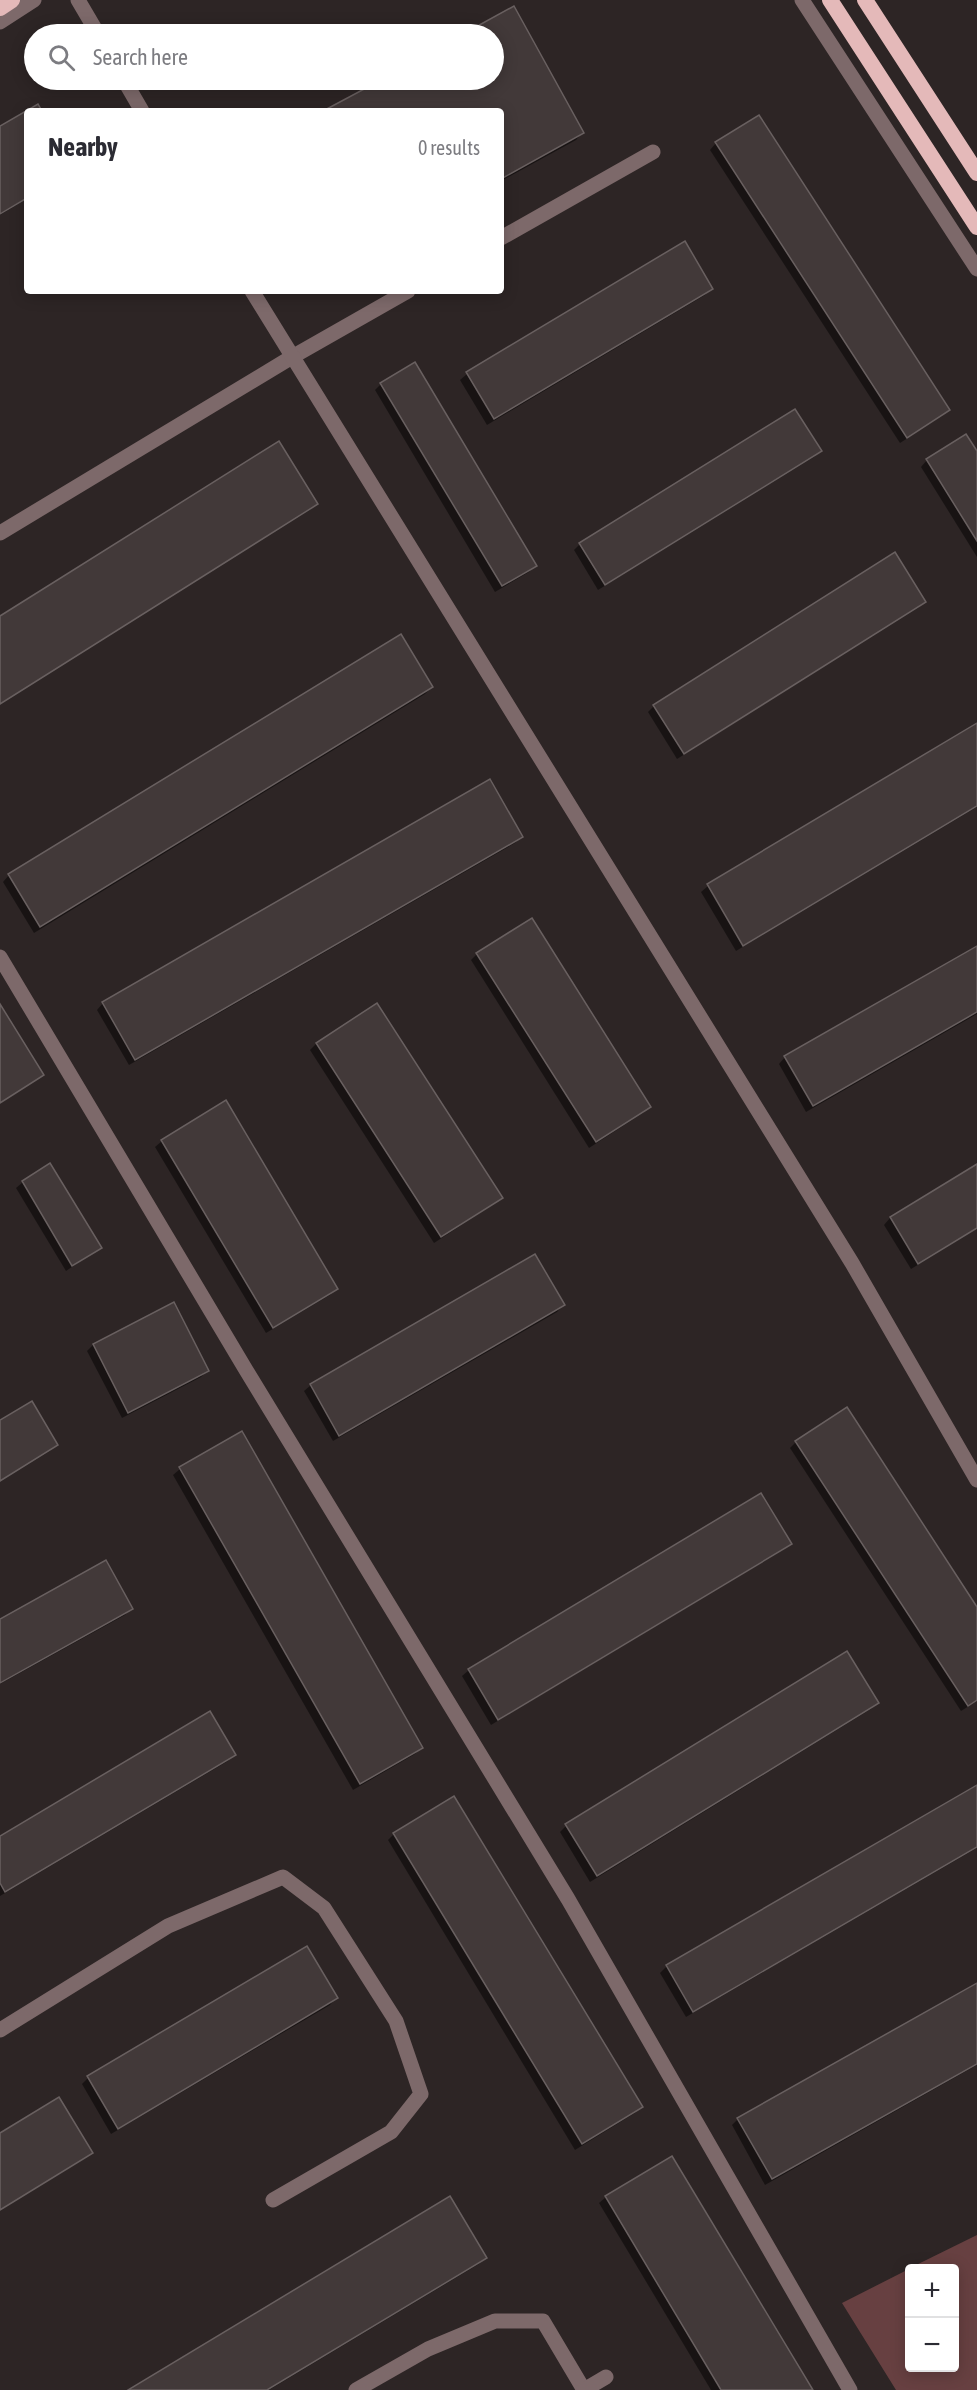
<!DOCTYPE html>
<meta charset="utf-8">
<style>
body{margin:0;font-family:"Asap Condensed",sans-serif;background:#f7f7f7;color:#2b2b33}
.controls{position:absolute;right:18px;bottom:18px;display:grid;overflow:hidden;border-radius:6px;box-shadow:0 3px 15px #0003}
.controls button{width:54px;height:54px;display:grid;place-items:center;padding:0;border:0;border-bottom:2px solid #e1e1e2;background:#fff;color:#2b2b33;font:30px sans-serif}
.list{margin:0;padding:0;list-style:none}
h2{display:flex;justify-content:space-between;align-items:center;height:78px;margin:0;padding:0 24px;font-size:26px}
h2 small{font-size:20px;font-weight:400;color:#7c7c81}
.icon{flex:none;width:33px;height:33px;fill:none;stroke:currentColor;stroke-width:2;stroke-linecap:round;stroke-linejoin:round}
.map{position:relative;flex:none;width:977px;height:2390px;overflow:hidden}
.search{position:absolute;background:#fff;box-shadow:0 3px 15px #0003;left:24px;top:24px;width:480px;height:66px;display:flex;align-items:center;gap:15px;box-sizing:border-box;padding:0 21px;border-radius:33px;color:#7c7c81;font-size:22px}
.panel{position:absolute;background:#fff;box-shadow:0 3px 15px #0003;left:24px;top:108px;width:480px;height:186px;border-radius:6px}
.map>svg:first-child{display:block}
.green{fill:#674041}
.shadow{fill:#0007}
.building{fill:#423939;stroke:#696060;stroke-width:1.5}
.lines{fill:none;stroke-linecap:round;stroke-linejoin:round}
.service{stroke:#7d696a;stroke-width:15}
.minor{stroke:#7d696a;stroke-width:15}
.tertiary{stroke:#7d696a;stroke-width:15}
.trunk{stroke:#e4b9b9;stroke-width:16}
</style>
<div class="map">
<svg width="977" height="2390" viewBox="0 0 977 2390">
<rect width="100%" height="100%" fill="#2d2525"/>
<path class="green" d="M977 2235V2390H896L842 2303 909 2269 910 2368H954V2268H910Z"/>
<g class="shadow">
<path d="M514 8 582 133 576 140 501 181V111H326L384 80H494V34H466Z"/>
<path d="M27 112V199L0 215V128Z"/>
<path d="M716 143 948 410 942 416 900 443 710 150Z"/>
<path d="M685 243 711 288 705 295 487 425 460 380 467 374Z"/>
<path d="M381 384 535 565 529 572 495 592 375 390Z"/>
<path d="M820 451 814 457 598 590 574 550 580 544Z"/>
<path d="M977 454V557L921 467 927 460Z"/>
<path d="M316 504 310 510 0 705V617Z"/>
<path d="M924 602 918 608 677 759 648 712 654 706Z"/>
<path d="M432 687 425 694 34 933 3 882 9 875Z"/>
<path d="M977 725V807L736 951 701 892 708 886Z"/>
<path d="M521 837 515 843 129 1065 97 1010 103 1003Z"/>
<path d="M977 947V1014L806 1112 779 1064 785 1057Z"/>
<path d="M477 954 649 1107 643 1113 589 1148 471 960Z"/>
<path d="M377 1005 501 1198 494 1204 434 1243 310 1050 316 1044Z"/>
<path d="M0 1006 42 1075 0 1104Z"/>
<path d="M162 1141 336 1289 330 1295 266 1333 155 1147Z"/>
<path d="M977 1165V1229L911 1269 884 1225 890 1218Z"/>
<path d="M23 1182 100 1248 66 1271 16 1188Z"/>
<path d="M563 1305 557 1312 333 1441 304 1391 311 1385Z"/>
<path d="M93 1345 207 1371 201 1377 122 1418 87 1351Z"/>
<path d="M0 1422 56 1445 50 1451 0 1482Z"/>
<path d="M241 1433 421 1748 415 1754 353 1790 173 1475 180 1469Z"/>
<path d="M796 1442 977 1609V1701L961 1711 790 1448Z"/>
<path d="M790 1544 783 1550 491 1725 462 1676 469 1670Z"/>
<path d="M131 1608 125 1615 0 1684V1620Z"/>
<path d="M877 1703 871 1709 590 1882 560 1832 566 1826Z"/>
<path d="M234 1755 228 1761 0 1896V1837Z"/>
<path d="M977 1787V1848L686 2017 660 1973 667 1966Z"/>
<path d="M394 1834 641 2107 635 2113 575 2150 388 1840Z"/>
<path d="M977 1985V2065L765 2185 732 2125 738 2119Z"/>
<path d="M336 1998 330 2005 111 2134 82 2084 88 2078Z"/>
<path d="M0 2135 91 2153 84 2159 0 2211Z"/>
<path d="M606 2197 811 2390H711L599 2203Z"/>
<path d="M485 2257 479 2264 269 2390H130Z"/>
</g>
<g class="building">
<path d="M514 6 584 133 501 179V111H323L381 80H494V34H463Z"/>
<path d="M38 104 42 111H27V198L0 214V126Z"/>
<path d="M759 115 950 410 907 438 715 142Z"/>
<path d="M685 241 713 289 494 419 466 372Z"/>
<path d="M415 362 537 566 502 586 380 383Z"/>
<path d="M795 409 822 451 605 585 579 543Z"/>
<path d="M966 434 977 451V541L926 459Z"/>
<path d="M279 441 318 504 0 704V616Z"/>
<path d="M895 552 926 602 684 754 653 705Z"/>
<path d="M401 634 433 687 40 927 8 874Z"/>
<path d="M977 723V806L743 946 707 884Z"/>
<path d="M490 779 523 837 135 1060 102 1002Z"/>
<path d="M532 918 651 1107 596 1142 476 953Z"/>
<path d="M977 946V1012L813 1106 784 1056Z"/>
<path d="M377 1003 503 1198 441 1237 316 1043Z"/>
<path d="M0 1004 44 1075 0 1103Z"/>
<path d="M226 1100 338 1289 273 1328 161 1140Z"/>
<path d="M50 1163 102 1248 72 1266 22 1181Z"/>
<path d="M977 1164V1228L918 1264 890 1217Z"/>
<path d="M535 1254 565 1305 339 1436 310 1384Z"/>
<path d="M174 1302 209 1371 128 1413 93 1344Z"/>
<path d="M32 1401 58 1445 0 1481V1420Z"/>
<path d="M847 1407 977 1607V1700L968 1706 795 1441Z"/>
<path d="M242 1431 423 1748 360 1784 179 1467Z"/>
<path d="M761 1493 792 1544 498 1720 468 1669Z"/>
<path d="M106 1560 133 1609 0 1683V1619Z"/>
<path d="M847 1651 879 1703 597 1876 565 1824Z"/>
<path d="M210 1711 236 1755 5 1892 0 1883V1836Z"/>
<path d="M977 1785V1847L693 2012 666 1965Z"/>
<path d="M454 1796 643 2107 582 2144 393 1833Z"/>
<path d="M307 1946 338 1998 118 2129 87 2076Z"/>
<path d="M977 1983V2064L772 2179 737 2118Z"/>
<path d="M59 2097 93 2153 0 2210V2133Z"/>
<path d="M672 2156 813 2390H721L605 2196Z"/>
<path d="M450 2196 487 2258 267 2390H128Z"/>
</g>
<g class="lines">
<g class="service">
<path d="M501 238 653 152"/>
<path d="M0 533 292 357 408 291"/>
<path d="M0 957 246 1370 568 1899 850 2390"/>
<path d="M0 2030 168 1926 283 1877 324 1908 396 2021 421 2094 391 2132 273 2200"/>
<path d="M356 2390 428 2349 495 2321H543L584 2390"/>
</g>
<g class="minor">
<path d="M78 0 98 34"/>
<path d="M124 80 142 111"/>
<path d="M252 291 852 1263 977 1480"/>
<path d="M584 2390 606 2377"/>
</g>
<g class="tertiary">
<path d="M802 0 977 269"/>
<path d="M0 22 34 0"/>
</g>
<g class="trunk">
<path d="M830 0 977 227"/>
<path d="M865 0 977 173"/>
<path d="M0 8 12 0"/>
</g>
</g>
</svg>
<div class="controls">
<button>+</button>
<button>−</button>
</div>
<div class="search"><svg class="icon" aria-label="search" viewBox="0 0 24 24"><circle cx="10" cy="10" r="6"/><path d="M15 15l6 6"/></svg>Search here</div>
<section class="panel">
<h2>Nearby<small>0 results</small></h2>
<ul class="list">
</ul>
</section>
</div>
